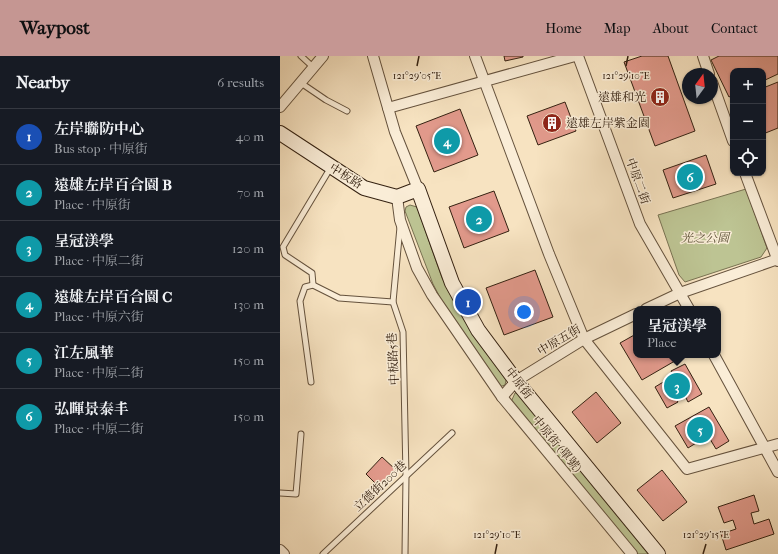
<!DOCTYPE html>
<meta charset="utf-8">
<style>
body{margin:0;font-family:"IM FELL French Canon","Noto Serif TC",serif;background:#242831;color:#f1f3f6}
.controls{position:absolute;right:12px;top:12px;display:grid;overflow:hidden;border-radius:8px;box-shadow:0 1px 3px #0004}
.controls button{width:36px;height:36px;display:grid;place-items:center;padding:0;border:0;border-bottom:1px solid #363941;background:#171b24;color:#f1f3f6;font:20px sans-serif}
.compass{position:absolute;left:402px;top:12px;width:36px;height:36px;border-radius:50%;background:#171b24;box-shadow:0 1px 3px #0004;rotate:15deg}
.you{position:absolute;left:244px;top:256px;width:14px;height:14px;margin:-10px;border:3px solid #fff;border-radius:50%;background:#1a73e8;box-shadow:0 0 0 6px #1a73e833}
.badge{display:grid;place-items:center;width:26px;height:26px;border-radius:50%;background:#c59692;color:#fff;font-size:13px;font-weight:700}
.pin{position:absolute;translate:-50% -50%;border:2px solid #fff;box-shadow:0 1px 4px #0006}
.popup{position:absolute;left:353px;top:250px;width:88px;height:52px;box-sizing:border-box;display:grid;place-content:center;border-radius:8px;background:#171b24;filter:drop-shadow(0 1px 3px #0005);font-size:13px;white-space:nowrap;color:#9ea1a6}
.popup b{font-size:15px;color:#f1f3f6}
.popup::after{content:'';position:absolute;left:50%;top:100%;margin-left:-8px;border:8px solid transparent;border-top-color:#171b24}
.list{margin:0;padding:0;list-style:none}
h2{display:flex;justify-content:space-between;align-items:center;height:52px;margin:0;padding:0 16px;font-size:17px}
h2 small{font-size:13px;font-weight:400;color:#9ea1a6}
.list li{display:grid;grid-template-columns:26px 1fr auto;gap:12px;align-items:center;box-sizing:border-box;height:56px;padding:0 16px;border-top:1px solid #363941}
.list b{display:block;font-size:15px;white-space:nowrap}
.list p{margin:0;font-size:13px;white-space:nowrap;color:#9ea1a6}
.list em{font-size:13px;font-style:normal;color:#9ea1a6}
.icon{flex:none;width:22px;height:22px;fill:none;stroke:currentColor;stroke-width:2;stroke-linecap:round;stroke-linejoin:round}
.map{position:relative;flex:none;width:498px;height:498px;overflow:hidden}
header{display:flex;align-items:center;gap:24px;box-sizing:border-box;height:56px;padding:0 20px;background:#c59692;color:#111}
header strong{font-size:19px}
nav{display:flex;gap:22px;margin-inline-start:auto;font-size:14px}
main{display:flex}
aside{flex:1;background:#171b24}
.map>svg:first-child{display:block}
.green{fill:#bdc493;stroke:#787252}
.building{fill:#e29a8c;stroke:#342111}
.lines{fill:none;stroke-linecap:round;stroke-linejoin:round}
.lane-casing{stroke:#65523d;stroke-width:7}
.street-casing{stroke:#65523d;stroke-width:12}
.secondary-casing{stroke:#342111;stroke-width:16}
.lane{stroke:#faedd7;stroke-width:5}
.street{stroke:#faedd7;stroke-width:10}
.secondary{stroke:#faedd7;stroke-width:14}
.ticks{fill:none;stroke:#342111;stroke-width:1.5}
.labels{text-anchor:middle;stroke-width:3;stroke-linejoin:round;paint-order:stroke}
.poi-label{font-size:12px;fill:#342111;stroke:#faedd7;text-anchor:end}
.street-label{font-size:12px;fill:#342111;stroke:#faedd7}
.park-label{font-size:12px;font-style:italic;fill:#5d5238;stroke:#faedd7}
.ticks-label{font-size:10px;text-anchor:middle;fill:#342111;stroke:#faedd7;stroke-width:3;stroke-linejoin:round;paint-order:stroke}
</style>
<header>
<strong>Waypost</strong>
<nav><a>Home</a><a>Map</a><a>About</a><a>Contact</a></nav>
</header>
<main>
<aside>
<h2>Nearby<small>6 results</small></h2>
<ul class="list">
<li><span class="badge" style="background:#1a4fb4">1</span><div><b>左岸聯防中心</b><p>Bus stop · 中原街</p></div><em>40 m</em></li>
<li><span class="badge" style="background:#0f9aa8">2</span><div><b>遠雄左岸百合園 B</b><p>Place · 中原街</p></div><em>70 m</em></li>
<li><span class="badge" style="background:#0f9aa8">3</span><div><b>呈冠渼學</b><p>Place · 中原二街</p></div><em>120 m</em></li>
<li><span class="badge" style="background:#0f9aa8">4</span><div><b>遠雄左岸百合園 C</b><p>Place · 中原六街</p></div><em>130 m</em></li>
<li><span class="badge" style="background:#0f9aa8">5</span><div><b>江左風華</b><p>Place · 中原二街</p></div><em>150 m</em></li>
<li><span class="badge" style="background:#0f9aa8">6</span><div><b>弘暉景泰丰</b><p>Place · 中原二街</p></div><em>150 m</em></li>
</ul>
</aside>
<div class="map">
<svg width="498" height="498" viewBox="0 0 498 498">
<rect width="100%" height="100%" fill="#f7e3c1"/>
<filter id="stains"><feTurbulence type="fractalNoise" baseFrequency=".005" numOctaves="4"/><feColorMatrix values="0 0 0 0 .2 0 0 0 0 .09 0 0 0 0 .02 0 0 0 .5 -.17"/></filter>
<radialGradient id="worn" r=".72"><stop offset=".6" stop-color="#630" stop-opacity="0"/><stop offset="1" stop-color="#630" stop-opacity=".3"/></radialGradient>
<g class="green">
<path d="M466 133 487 192 481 201 405 226 399 219 378 159Z"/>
<path d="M130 149 137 151 162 222 179 253 226 324 225 329 219 331 164 249 153 228 125 155 126 151Z"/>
<path d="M235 337H238L372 498H357L231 346Z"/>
</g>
<g class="building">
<path d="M224 0H243V1L225 5Z"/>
<path d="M362 0H388L415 75 375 90 344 6Z"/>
<path d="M439 0H498V18L483 25V15H453V39L449 41 431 4Z"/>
<path d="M498 26V72L483 78V32Z"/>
<path d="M285 46 296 75 258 89 247 60Z"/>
<path d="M180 53 198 99 154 116 136 70Z"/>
<path d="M426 99 436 128 393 142 383 114Z"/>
<path d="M214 135 229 175 184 192 169 151Z"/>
<path d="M255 214 273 261 224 279 206 232Z"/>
<path d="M356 278V299H398L400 302 362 324 340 287Z"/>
<path d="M405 308 422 338 408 346 404 338 396 343 398 346 387 352 375 331 385 325 387 329 396 324 391 315Z"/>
<path d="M316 336 341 367 317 387 292 356Z"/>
<path d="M429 351 449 385 436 393 427 378 420 382 421 384 408 392 395 370Z"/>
<path d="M102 401 116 414 100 432 86 418Z"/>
<path d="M382 414 407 446 383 465 357 434Z"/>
<path d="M474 439 479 455 471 457 474 468 489 463 494 478 446 494 441 478 456 473 453 464 444 467 438 451Z"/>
</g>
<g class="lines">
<g class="lane-casing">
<g id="lane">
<path d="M21 0 34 12"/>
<path d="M21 27 46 44 67 55"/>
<path d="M120 171 113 246 123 276 126 420 125 498"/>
<path d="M33 229 32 217 5 199 3 191 51 111"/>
<path d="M31 326 20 245 25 231 33 229 59 242 113 246"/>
<path d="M0 437 16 438 21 378"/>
<path d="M43 498 172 377"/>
</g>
</g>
<g class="street-casing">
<g id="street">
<path d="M93 0 115 76 138 133"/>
<path d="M195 0 269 198 304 283 407 413 498 388"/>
<path d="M298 0 360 168 409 253"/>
<path d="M423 0 429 18"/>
<path d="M432 26 453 85"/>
<path d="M0 51 43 0"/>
<path d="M108 52 295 0"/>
<path d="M465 117 498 205"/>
<path d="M117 141 120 164 137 212 152 239 222 341 352 498"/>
<path d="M366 253 400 237 498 203"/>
<path d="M434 299 498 416"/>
<path d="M222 341 236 325 304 283 356 258"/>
<path d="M0 494 4 498"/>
</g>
</g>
<g class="secondary-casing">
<path id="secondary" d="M0 77 84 132 117 141 138 133 172 227 198 274 236 325 378 498"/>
</g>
<use href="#lane" class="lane"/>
<use href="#street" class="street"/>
<use href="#secondary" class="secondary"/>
</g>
<path class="ticks" d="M137 10 139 0M346 10 348 0M215 498 217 488M423 498 426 488"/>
<defs>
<g id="building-disc" transform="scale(1)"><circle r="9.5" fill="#8f2418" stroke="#faedd7"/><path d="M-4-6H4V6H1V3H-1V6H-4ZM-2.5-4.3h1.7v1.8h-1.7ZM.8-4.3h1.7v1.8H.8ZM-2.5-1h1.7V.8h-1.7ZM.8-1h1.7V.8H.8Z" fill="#fff"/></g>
</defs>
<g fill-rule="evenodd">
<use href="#building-disc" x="380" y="41"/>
<use href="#building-disc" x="272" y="67"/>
</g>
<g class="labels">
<g class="poi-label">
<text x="366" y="45">遠雄和光</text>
<text x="286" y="71" text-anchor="start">遠雄左岸紫金園</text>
</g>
<g class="street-label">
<text transform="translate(66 120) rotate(32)" y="4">中板路</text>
<text transform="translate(358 125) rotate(70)" y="4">中原二街</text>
<text transform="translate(279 284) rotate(-31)" y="4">中原五街</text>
<text transform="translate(113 303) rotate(-93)" y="4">中板路5巷</text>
<text transform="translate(239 327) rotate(52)" y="4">中原街</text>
<text transform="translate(277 388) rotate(50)" y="4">中原街 (單號)</text>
<text transform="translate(100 430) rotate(-43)" y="4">立德街200巷</text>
</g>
<g class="park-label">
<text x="425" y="186">光之公園</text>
</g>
</g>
<g class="ticks-label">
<text x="137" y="23">121°29'05"E</text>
<text x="346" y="23">121°29'10"E</text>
<text x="217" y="482">121°29'10"E</text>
<text x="426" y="482">121°29'15"E</text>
</g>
<rect width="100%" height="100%" filter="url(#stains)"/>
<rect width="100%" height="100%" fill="url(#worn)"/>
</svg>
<div class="controls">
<button>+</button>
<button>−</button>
<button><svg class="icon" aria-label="locate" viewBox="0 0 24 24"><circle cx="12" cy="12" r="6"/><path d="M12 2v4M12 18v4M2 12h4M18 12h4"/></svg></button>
</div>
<svg class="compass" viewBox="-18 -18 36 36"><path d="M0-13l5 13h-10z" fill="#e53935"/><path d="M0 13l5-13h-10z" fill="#9ea1a6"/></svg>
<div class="you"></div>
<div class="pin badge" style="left:188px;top:246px;background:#1a4fb4">1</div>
<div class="pin badge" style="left:199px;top:163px;background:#0f9aa8">2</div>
<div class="pin badge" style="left:397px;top:330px;background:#0f9aa8">3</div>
<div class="popup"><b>呈冠渼學</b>Place</div>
<div class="pin badge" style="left:167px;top:85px;background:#0f9aa8">4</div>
<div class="pin badge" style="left:420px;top:374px;background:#0f9aa8">5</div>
<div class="pin badge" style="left:410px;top:121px;background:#0f9aa8">6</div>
</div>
</main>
